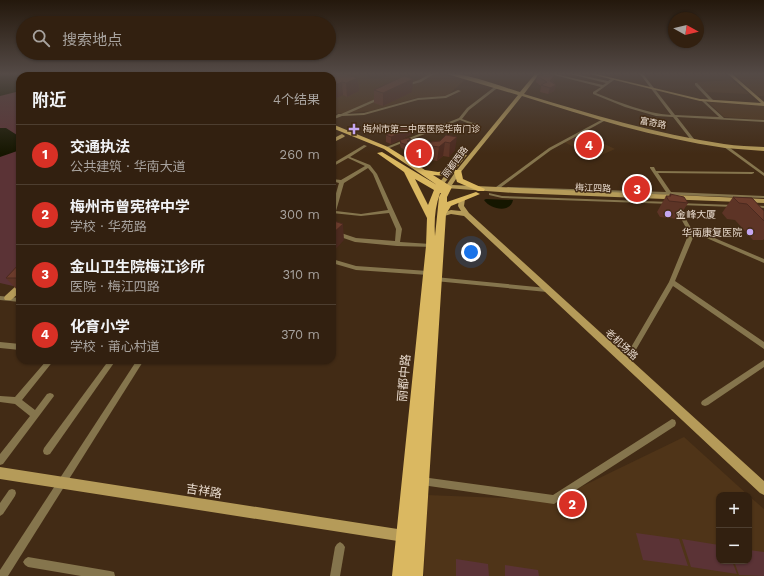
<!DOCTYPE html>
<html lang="zh">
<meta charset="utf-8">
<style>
body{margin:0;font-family:"Work Sans","Noto Sans SC",sans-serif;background:#3d2d1e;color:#f1f3f6}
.controls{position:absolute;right:12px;bottom:12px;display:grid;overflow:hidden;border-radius:8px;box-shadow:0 1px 3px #0004}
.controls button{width:36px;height:36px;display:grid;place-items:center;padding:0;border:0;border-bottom:1px solid #4d3e30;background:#322010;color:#f1f3f6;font:20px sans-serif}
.compass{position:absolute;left:668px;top:12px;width:36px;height:36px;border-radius:50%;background:#322010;box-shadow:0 1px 3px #0004;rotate:98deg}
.you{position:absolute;left:471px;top:252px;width:14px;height:14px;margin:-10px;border:3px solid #fff;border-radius:50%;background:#1a73e8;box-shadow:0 0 0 6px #1a73e833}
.badge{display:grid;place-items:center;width:26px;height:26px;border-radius:50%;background:#d93025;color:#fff;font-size:13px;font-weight:700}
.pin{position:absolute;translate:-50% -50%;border:2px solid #fff;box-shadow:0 1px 4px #0006}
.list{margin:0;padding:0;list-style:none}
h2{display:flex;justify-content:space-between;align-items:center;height:52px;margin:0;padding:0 16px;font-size:17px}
h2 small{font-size:13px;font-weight:400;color:#a8a39f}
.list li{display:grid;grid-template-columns:26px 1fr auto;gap:12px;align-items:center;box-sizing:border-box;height:60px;padding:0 16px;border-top:1px solid #4d3e30}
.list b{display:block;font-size:15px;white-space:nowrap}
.list p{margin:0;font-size:13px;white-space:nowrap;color:#a8a39f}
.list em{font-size:13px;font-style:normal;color:#a8a39f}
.icon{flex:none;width:22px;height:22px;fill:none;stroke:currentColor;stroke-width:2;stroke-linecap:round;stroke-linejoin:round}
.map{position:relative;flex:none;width:764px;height:576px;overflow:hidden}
.search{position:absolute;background:#322010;box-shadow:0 1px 3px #0004;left:16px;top:16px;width:320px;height:44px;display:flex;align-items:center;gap:10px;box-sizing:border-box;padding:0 14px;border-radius:22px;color:#a8a39f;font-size:15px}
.panel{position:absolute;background:#322010;box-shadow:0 1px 3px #0004;left:16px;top:72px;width:320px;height:292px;border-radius:12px}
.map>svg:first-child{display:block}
.built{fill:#4f3418}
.green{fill:#5b3336}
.water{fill:#151600}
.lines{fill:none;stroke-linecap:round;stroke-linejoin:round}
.street{fill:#85754d;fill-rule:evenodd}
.secondary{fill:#b59b59;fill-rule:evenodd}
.primary{fill:#dab861;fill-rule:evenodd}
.wall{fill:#5d3426}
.shaded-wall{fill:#4c2a1f}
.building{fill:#6c3c2c;stroke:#4c2a1f}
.poi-dot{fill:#c5a7f1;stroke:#422b15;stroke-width:1.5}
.labels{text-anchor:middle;stroke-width:3;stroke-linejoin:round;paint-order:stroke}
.far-street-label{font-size:9px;fill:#e7d9cc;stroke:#422b15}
.far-poi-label{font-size:9px;fill:#e7d9cc;stroke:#422b15;text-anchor:start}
.poi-label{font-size:10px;fill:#e7d9cc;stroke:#422b15;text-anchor:start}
.street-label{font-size:10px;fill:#e7d9cc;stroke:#422b15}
.near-street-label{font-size:12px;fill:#e7d9cc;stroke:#422b15}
</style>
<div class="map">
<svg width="764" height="576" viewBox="0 0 764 576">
<rect width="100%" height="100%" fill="#422b15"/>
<g class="built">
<path d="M306 74H355L375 79 395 75 417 80 426 74H435L466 79 447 96 416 98 371 111 332 114V76H300Z"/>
<path d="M733 74H764V96H758Z"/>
<path d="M732 80 749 94 706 92 696 82Z"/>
<path d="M708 102 764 106V120L724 117Z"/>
<path d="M578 134 591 140 594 139 615 149 595 158 564 142Z"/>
<path d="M684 437 748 495H719V561H749V496L764 509V576H424L426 495 554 500Z"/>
</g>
<g class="green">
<path d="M0 74H190L195 76H20V280L13 286 0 283Z"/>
<path d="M576 135H578L604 147 598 146 590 149 571 139 578 137Z"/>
<path d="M636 533 679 539 688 566 643 560Z"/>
<path d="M682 539 719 545V561H732L737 574 691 567Z"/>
<path d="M749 550 764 552V576L739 575 734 561H749Z"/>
<path d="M456 559 488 564 489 576H456Z"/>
<path d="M505 565 538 570 539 576H505Z"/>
</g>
<g class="water">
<path d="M0 74H110L104 76H20V91L0 96Z"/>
<path d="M0 128H6L17 135 20 134V150L0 157Z"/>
<path d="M486 199 513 200C510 214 490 209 484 200Z"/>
</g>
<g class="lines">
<g class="street">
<path d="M430 74H434L421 82 406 86 404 85 419 80Z"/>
<path d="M550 74H555L603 85 606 83 570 74H575L608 81 612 78H614V80L596 93C621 103 645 113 671 115L640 74H643L675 115 719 117 702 101V99H703L724 118 764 120V122L677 117 694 139 692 140H691L673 117 656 116 625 107 593 94V92L601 87Z"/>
<path d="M728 74H734L732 75Z"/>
<path d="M695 83H697L713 100V102H711L695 85Z"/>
<path d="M497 85 500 86 469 110 462 119 479 125V127H477L460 120 387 149 384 148 459 118 467 108Z"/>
<path d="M458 90 461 91 446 98 418 100 364 115 342 116 332 120V118L337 115 338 114H341L380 97 382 98 381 99 347 114 364 113 418 98 445 96Z"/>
<path d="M603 119 606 120 551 150 496 191H494L492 190 549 148Z"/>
<path d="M364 145 367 146 350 157 370 165 377 174 402 229 400 242 431 244 433 245 434 246 433 247 397 246 355 242 332 234V230L356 238 395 241 396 229 389 213 361 216 332 213V207L339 183 332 181V179L341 180 365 166 348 158 332 167V164ZM368 168 373 174 388 210 361 214 336 211 344 183Z"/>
<path d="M724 145H726L764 173V176L724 147Z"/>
<path d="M650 167H654L656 171 754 172V173L752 174 658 173 671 192 764 196V198L673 195V197H671L668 195 508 189 506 188 508 187 666 192 650 168Z"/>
<path d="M489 193 502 196 671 202 673 203 671 204 502 198 489 195Z"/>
<path d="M678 203 734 205 736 206 734 207 680 205H678Z"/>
<path d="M750 205 764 206V208L750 207Z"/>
<path d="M675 207H679L691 228 764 259V263L695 233 675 281 764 342V349L673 286 634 353 632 354 630 353 629 351 630 349 669 282 689 233 675 208Z"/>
<path d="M332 259 356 266 428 271 431 273 428 275 356 270 332 263Z"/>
<path d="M435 277 547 288 550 290 547 292 435 281 432 279Z"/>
<path d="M0 296 20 298V302L0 300Z"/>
<path d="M0 342 20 344V350L0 348Z"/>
<path d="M47 360H54L22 400 35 410 47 394 50 393 53 394 54 396 3 464 0 465V454L30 416 15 404 0 402V396L15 397Z"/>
<path d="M109 360H116L50 454 47 455 44 454 43 451 44 448Z"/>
<path d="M137 360H144L8 576H0V570Z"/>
<path d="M764 360V367L708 405 705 406 702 405 701 403 702 401Z"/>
<path d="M672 419 675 420 676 423 675 426 554 504 422 485 419 484 418 481 419 478 422 477 553 495Z"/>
<path d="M12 489 15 490 16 493 15 496 3 514 0 516V503L9 490Z"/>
<path d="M340 542 343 544 345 547 340 576H330L335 547 337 544Z"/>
<path d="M28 557 110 571 114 572 115 576H81L28 567 25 565 23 562 25 559Z"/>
</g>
<g class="secondary">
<path d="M447 74C464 72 502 87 520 92L535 74H539L524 94C590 114 656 134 724 144 737 146 751 146 764 147V151C751 150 738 149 725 148 655 138 588 117 522 96L460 173 452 185 764 199V203L515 193 446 188 445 187 456 171 518 95Z"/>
<path d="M590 74H596L700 99 761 103 728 74H732L764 102V106L700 101Z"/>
<path d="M342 134 345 136 344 137 332 143V139Z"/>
<path d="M462 154 467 155 443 185H439V183Z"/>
<path d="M462 197 465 199 464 206 469 213 764 481V495L760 493 464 216 451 214 441 217 439 216V214L451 210 461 211 458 206 459 199Z"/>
<path d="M20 284V292L11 300H5L4 298 5 296 17 285Z"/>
<path d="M0 467 404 530 408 532 410 536 408 540 404 542 0 479Z"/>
</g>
<g class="primary">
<path d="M197 74H203L207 76H200Z"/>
<path d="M209 74H215L219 76H212Z"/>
<path d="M332 124 388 147 425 170 438 172 453 170V174C446 175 440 176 433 175L452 187 447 197V202L476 192 480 194 451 206 446 214 423 576H392L426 246 427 218 404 172 377 153 382 152 437 185 384 149 332 128ZM415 179 434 190 428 205ZM440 193H441L439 197 435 236C434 221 435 207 440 193Z"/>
<path d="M455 170H461L463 179 485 189 484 191H478L457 182 454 172Z"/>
</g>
</g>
<g class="wall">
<path d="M285 74H344L358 78 359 91 347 97 343 95 332 100V76H285Z"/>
<path d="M555 75 553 82 556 85 554 91 548 94 540 92 541 86 536 82 537 76Z"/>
<path d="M374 90 412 92 383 106 374 103Z"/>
<path d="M412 128V134L391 144 386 142V135Z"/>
<path d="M446 135 455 150 449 157 443 156 437 161 430 160 421 157 422 143 440 141Z"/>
<path d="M411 139V143L418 146 417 151 416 154 401 148 400 145V140Z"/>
<path d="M670 194 688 203 678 219 660 217 657 212 666 196H669Z"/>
<path d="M733 197 764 211V239L763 240H753L735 220 727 219 722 213Z"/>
<path d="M20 263V293L6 278Z"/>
</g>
<g class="shaded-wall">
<path d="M555 75 553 81 549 87 550 81Z"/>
<path d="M358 78 359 91 347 97 346 83Z"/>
<path d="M413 79 412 92 383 106V93Z"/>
<path d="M342 82 343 95 332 100V86Z"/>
<path d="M556 85 554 91 548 94 550 88Z"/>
<path d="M412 128V134L391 144V137Z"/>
<path d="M457 137 455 150 449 157 450 143Z"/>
<path d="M445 142 443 156 437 161 439 147Z"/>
<path d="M343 224 344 240 332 253V234Z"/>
</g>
<g class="building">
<path d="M295 74H344L358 78 346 83 342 82 332 86V76H302Z"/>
<path d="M544 74 555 75 550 81 556 85 550 88 541 85 547 82 537 76 543 75Z"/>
<path d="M404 76 413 79 383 93 374 90Z"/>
<path d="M407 125 412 128 391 137 386 135Z"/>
<path d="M446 135 457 137 450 143 445 142 439 147 431 146 422 143 440 141Z"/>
<path d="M408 138 411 139 407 141 418 146 417 148 401 143 400 140Z"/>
<path d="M670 194 684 197 688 203 669 201 666 196H671Z"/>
<path d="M733 197 752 198 764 211V221L747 204 739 203Z"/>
<path d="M334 221 343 224 332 234V223Z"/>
<path d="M20 263V278H6Z"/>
</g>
<linearGradient id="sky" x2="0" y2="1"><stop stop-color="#24180c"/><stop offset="0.48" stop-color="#544a46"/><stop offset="1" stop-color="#544a46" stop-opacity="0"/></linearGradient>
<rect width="764" height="154" fill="url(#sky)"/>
<g class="poi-dot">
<path d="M352 123h4v4h4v4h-4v4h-4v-4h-4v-4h4z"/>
<circle cx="668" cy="214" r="4"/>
<circle cx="750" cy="232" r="4"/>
</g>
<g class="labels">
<g class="far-street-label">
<text transform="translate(653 123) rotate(12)" y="3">富奇路</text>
<text transform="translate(455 162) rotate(-53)" y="3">丽都西路</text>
<text transform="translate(593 188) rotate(2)" y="3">梅江四路</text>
</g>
<g class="far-poi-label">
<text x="363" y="132">梅州市第二中医医院华南门诊</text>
</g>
<g class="poi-label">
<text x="676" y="218">金峰大厦</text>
<text x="742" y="236" text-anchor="end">华南康复医院</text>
</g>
<g class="street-label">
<text transform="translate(622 344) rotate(42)" y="4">老机场路</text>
</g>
<g class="near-street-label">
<text transform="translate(404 378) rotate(-85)" y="4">丽都中路</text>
<text transform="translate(204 491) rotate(9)" y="4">吉祥路</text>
</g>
</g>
</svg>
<div class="controls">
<button>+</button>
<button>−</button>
</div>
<svg class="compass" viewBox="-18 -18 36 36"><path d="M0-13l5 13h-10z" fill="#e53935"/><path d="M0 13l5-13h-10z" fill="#a8a39f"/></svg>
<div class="you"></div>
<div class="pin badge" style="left:419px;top:153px">1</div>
<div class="pin badge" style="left:572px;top:504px">2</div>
<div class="pin badge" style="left:637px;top:189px">3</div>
<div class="pin badge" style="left:589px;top:145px">4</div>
<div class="search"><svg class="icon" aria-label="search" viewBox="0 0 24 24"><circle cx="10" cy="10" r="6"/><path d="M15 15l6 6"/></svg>搜索地点</div>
<section class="panel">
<h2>附近<small>4个结果</small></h2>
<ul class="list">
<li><span class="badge">1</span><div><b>交通执法</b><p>公共建筑 · 华南大道</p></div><em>260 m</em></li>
<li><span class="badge">2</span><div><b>梅州市曾宪梓中学</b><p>学校 · 华苑路</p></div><em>300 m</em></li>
<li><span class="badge">3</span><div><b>金山卫生院梅江诊所</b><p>医院 · 梅江四路</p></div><em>310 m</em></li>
<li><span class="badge">4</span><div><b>化育小学</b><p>学校 · 莆心村道</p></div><em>370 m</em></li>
</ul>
</section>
</div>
